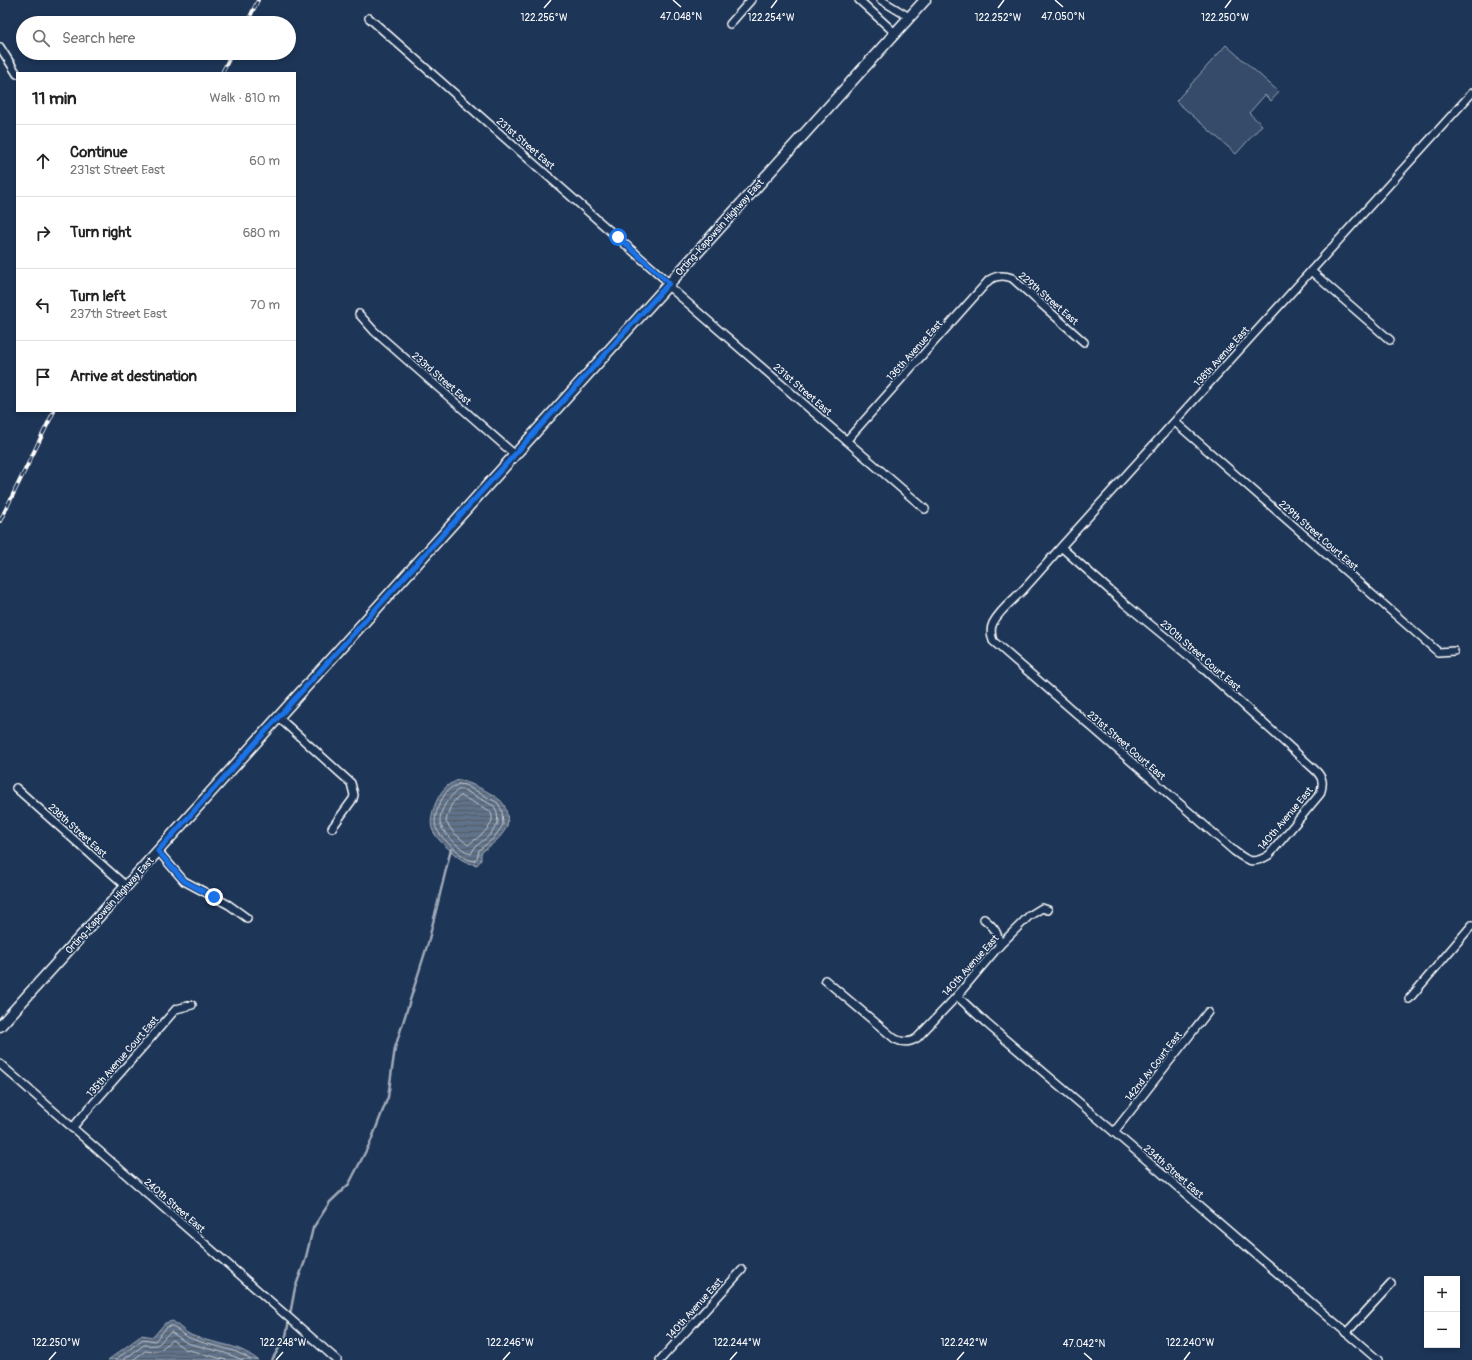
<!DOCTYPE html>
<meta charset="utf-8">
<style>
body{margin:0;font-family:Pangolin,sans-serif;background:#f6f6f6;color:#222}
.controls{position:absolute;right:12px;bottom:12px;display:grid;overflow:hidden;border-radius:0px;box-shadow:0 2px 6px #0003}
.controls button{width:36px;height:36px;display:grid;place-items:center;padding:0;border:0;border-bottom:1px solid #e0e0e0;background:#fff;color:#222;font:20px sans-serif}
.stop{position:absolute;width:12px;height:12px;margin:-9px;border:3px solid #1a73e8;border-radius:50%;background:#fff}
.stop.end{background:#1a73e8;border-color:#fff;box-shadow:0 1px 4px #0008}
.list{margin:0;padding:0;list-style:none}
h2{display:flex;justify-content:space-between;align-items:center;height:52px;margin:0;padding:0 16px;font-size:17px}
h2 small{font-size:13px;font-weight:400;color:#767676}
.list li{display:grid;grid-template-columns:26px 1fr auto;gap:12px;align-items:center;box-sizing:border-box;height:72px;padding:0 16px;border-top:1px solid #e0e0e0}
.list b{display:block;font-size:15px;white-space:nowrap}
.list p{margin:0;font-size:13px;white-space:nowrap;color:#767676}
.list em{font-size:13px;font-style:normal;color:#767676}
.icon{flex:none;width:22px;height:22px;fill:none;stroke:currentColor;stroke-width:2;stroke-linecap:round;stroke-linejoin:round}
.map{position:relative;flex:none;width:1472px;height:1360px;overflow:hidden}
.search{position:absolute;background:#fff;box-shadow:0 2px 6px #0003;left:16px;top:16px;width:280px;height:44px;display:flex;align-items:center;gap:10px;box-sizing:border-box;padding:0 14px;border-radius:22px;color:#767676;font-size:15px}
.panel{position:absolute;background:#fff;box-shadow:0 2px 6px #0003;left:16px;top:72px;width:280px;height:340px;border-radius:0px}
.map>svg:first-child{display:block}
.green{fill:#364b69;stroke:#9aa5b4}
.water{fill:url(#water-rules);stroke:#a0aab8}
.lines{fill:none;stroke-linecap:round;stroke-linejoin:round}
.shore{stroke:#c0c7d0;stroke-width:1}
.stream{stroke:#a0aab8;stroke-width:2.5}
.minor-casing{stroke:#fff;stroke-width:10}
.secondary-casing{stroke:#fff;stroke-width:13}
.minor{stroke:#1d3557;stroke-width:7}
.secondary{stroke:#1d3557;stroke-width:10}
.rail-casing{stroke:#fff;stroke-width:4}
.rail{stroke:#1d3557;stroke-width:2.5;stroke-dasharray:8;stroke-linecap:butt}
.route{stroke:#1a73e8;stroke-width:5}
.ticks{fill:none;stroke:#fff;stroke-width:1.5}
.labels{text-anchor:middle;stroke-width:3;stroke-linejoin:round;paint-order:stroke}
.street-label{font-size:10px;fill:#fff;stroke:#1d3557}
.ticks-label{font-size:10px;text-anchor:middle;fill:#fff;stroke:#1d3557;stroke-width:3;stroke-linejoin:round;paint-order:stroke}
</style>
<div class="map">
<svg width="1472" height="1360" viewBox="0 0 1472 1360">
<defs>
<pattern id="water-rules" width="6" height="5" patternUnits="userSpaceOnUse"><rect width="6" height="5" fill="#617289"/><path d="M0 2.5h6" fill="none" stroke="#555d67"/></pattern>
</defs>
<rect width="100%" height="100%" fill="#1d3557"/>
<filter id="ink" filterUnits="userSpaceOnUse"><feTurbulence type="fractalNoise" baseFrequency=".025" numOctaves="2"/><feDisplacementMap in="SourceGraphic" scale="8" xChannelSelector="R" yChannelSelector="G"/><feConvolveMatrix kernelMatrix="1 2 1 2 8 2 1 2 1" color-interpolation-filters="sRGB"/></filter>
<g filter="url(#ink)">
<path class="green" d="M1226 45 1279 92 1271 101 1265 95 1249 113 1262 125 1236 154 1176 101Z"/>
<g class="water">
<path d="M458 780C468 781 492 793 500 800 506 804 509 819 507 826 502 838 491 845 481 853V860L477 865C465 863 458 858 450 850 444 845 437 839 433 831 427 820 437 794 447 786 450 783 455 782 458 780Z"/>
<path d="M173 1321C179 1326 185 1332 191 1335 215 1345 235 1342 258 1360H108L142 1335 153 1337 165 1323Z"/>
</g>
<g class="lines">
<g class="shore">
<path d="M459 784 465 785 498 803 502 811 503 825 493 839 479 850 477 858 474 861C466 860 460 854 454 848 448 843 441 837 437 830 431 818 441 799 448 790 451 787 456 786 459 784Z"/>
<path d="M460 789 464 790 494 806 497 812 498 823 490 835 475 847 471 854C462 851 445 835 441 826 436 814 450 794 460 789Z"/>
<path d="M461 796 490 811C499 825 477 838 468 845L453 832 446 822C448 812 451 800 461 796Z"/>
<path d="M115 1360 143 1339 155 1341 167 1327 172 1326C178 1329 183 1336 190 1338 210 1347 234 1347 251 1360"/>
<path d="M123 1360 144 1345C164 1347 157 1342 171 1332L187 1343 225 1353 243 1360"/>
<path d="M133 1360 145 1351C161 1354 161 1348 172 1340L185 1349 226 1360"/>
</g>
<path class="stream" d="M272 1360 286 1336 295 1288 305 1261 313 1228 330 1202 349 1184 371 1141 388 1097 395 1048 428 943 451 849"/>
<g class="minor-casing">
<g id="minor">
<path d="M859 0 895 33"/>
<path d="M881 0 909 17"/>
<path d="M369 18 669 283"/>
<path d="M730 24 751 0"/>
<path d="M0 47 17 74"/>
<path d="M1311 271 1390 340"/>
<path d="M667 285 925 509"/>
<path d="M359 314 374 331 514 454"/>
<path d="M1175 422 1438 652 1454 651"/>
<path d="M847 440 989 280C997 275 1004 275 1012 278L1084 342"/>
<path d="M1061 547 1124 603 1196 662 1314 769C1323 777 1324 783 1320 794L1269 855C1253 865 1247 861 1234 851L993 641C991 635 990 629 993 623 999 611 1012 601 1022 591 1035 577 1048 562 1061 547L1472 93"/>
<path d="M278 717 351 783 354 795 353 799 332 828"/>
<path d="M16 788 126 886"/>
<path d="M158 851 184 881 229 905 247 918"/>
<path d="M984 919C994 927 999 933 999 946"/>
<path d="M825 980 895 1039C903 1043 910 1043 917 1038L957 996 999 946 1029 916 1042 908 1048 910"/>
<path d="M957 996 986 1023 1129 1145 1378 1360"/>
<path d="M1409 999 1472 925"/>
<path d="M0 1064 337 1360"/>
<path d="M72 1128 176 1009 192 1005"/>
<path d="M1114 1132 1208 1012"/>
<path d="M1346 1333 1391 1284"/>
<path d="M660 1360 742 1270"/>
</g>
</g>
<g class="secondary-casing">
<path id="secondary" d="M0 1026 925 0"/>
</g>
<use href="#minor" class="minor"/>
<use href="#secondary" class="secondary"/>
<g class="rail-casing">
<g id="rail">
<path d="M247 23 258 0"/>
<path d="M222 73 232 53"/>
<path d="M0 521 54 411"/>
</g>
</g>
<use href="#rail" class="rail"/>
</g>
</g>
<g class="lines" filter="url(#ink)">
<path class="route" d="M214 897 184 881 158 851 669 283 618 237"/>
</g>
<path class="ticks" d="M673 0 681 7M1055 0 1063 7M544 8 551 0M771 8 777 0M998 8 1004 0M1225 8 1231 0M1084 1353 1092 1360M49 1360 56 1352M276 1360 283 1352M503 1360 510 1352M730 1360 737 1352M957 1360 964 1352M1184 1360 1190 1352"/>
<g class="labels">
<g class="street-label">
<text transform="translate(526 143) rotate(41)" y="4">231st Street East</text>
<text transform="translate(719 227) rotate(-48)" y="4">Orting-Kapowsin Highway East</text>
<text transform="translate(1049 298) rotate(41)" y="4">229th Street East</text>
<text transform="translate(914 350) rotate(-48)" y="4">136th Avenue East</text>
<text transform="translate(1221 356) rotate(-48)" y="4">138th Avenue East</text>
<text transform="translate(442 378) rotate(41)" y="4">233rd Street East</text>
<text transform="translate(803 389) rotate(41)" y="4">231st Street East</text>
<text transform="translate(1319 535) rotate(41)" y="4">229th Street Court East</text>
<text transform="translate(1201 655) rotate(41)" y="4">230th Street Court East</text>
<text transform="translate(1127 745) rotate(41)" y="4">231st Street Court East</text>
<text transform="translate(1285 818) rotate(-50)" y="4">140th Avenue East</text>
<text transform="translate(78 830) rotate(42)" y="4">238th Street East</text>
<text transform="translate(109 905) rotate(-48)" y="4">Orting-Kapowsin Highway East</text>
<text transform="translate(970 965) rotate(-48)" y="4">140th Avenue East</text>
<text transform="translate(122 1056) rotate(-49)" y="4">135th Avenue Court East</text>
<text transform="translate(1153 1066) rotate(-52)" y="4">142nd Av Court East</text>
<text transform="translate(1174 1171) rotate(41)" y="4">234th Street East</text>
<text transform="translate(175 1205) rotate(41)" y="4">240th Street East</text>
<text transform="translate(694 1308) rotate(-48)" y="4">140th Avenue East</text>
</g>
</g>
<g class="ticks-label">
<text x="681" y="20">47.048°N</text>
<text x="1063" y="20">47.050°N</text>
<text x="544" y="21">122.256°W</text>
<text x="998" y="21">122.252°W</text>
<text x="1225" y="21">122.250°W</text>
<text x="771" y="21">122.254°W</text>
<text x="56" y="1346">122.250°W</text>
<text x="283" y="1346">122.248°W</text>
<text x="510" y="1346">122.246°W</text>
<text x="737" y="1346">122.244°W</text>
<text x="964" y="1346">122.242°W</text>
<text x="1190" y="1346">122.240°W</text>
<text x="1084" y="1347">47.042°N</text>
</g>
</svg>
<div class="controls">
<button>+</button>
<button>−</button>
</div>
<div class="stop" style="left:618px;top:237px"></div>
<div class="stop end" style="left:214px;top:897px"></div>
<div class="search"><svg class="icon" aria-label="search" viewBox="0 0 24 24"><circle cx="10" cy="10" r="6"/><path d="M15 15l6 6"/></svg>Search here</div>
<section class="panel">
<h2>11 min<small>Walk · 810 m</small></h2>
<ul class="list">
<li><svg class="icon" aria-label="ahead" viewBox="0 0 24 24"><path d="M12 20V5M6 11l6-6 6 6"/></svg><div><b>Continue</b><p>231st Street East</p></div><em>60 m</em></li>
<li><svg class="icon" aria-label="right" viewBox="0 0 24 24"><path d="M7 20v-9h11M14 6l5 5-5 5"/></svg><div><b>Turn right</b></div><em>680 m</em></li>
<li><svg class="icon" aria-label="left" viewBox="0 0 24 24"><path d="M17 20v-9H6M10 6l-5 5 5 5"/></svg><div><b>Turn left</b><p>237th Street East</p></div><em>70 m</em></li>
<li><svg class="icon" aria-label="arrive" viewBox="0 0 24 24"><path d="M6 21V4h12l-3 4 3 4H6"/></svg><div><b>Arrive at destination</b></div></li>
</ul>
</section>
</div>
